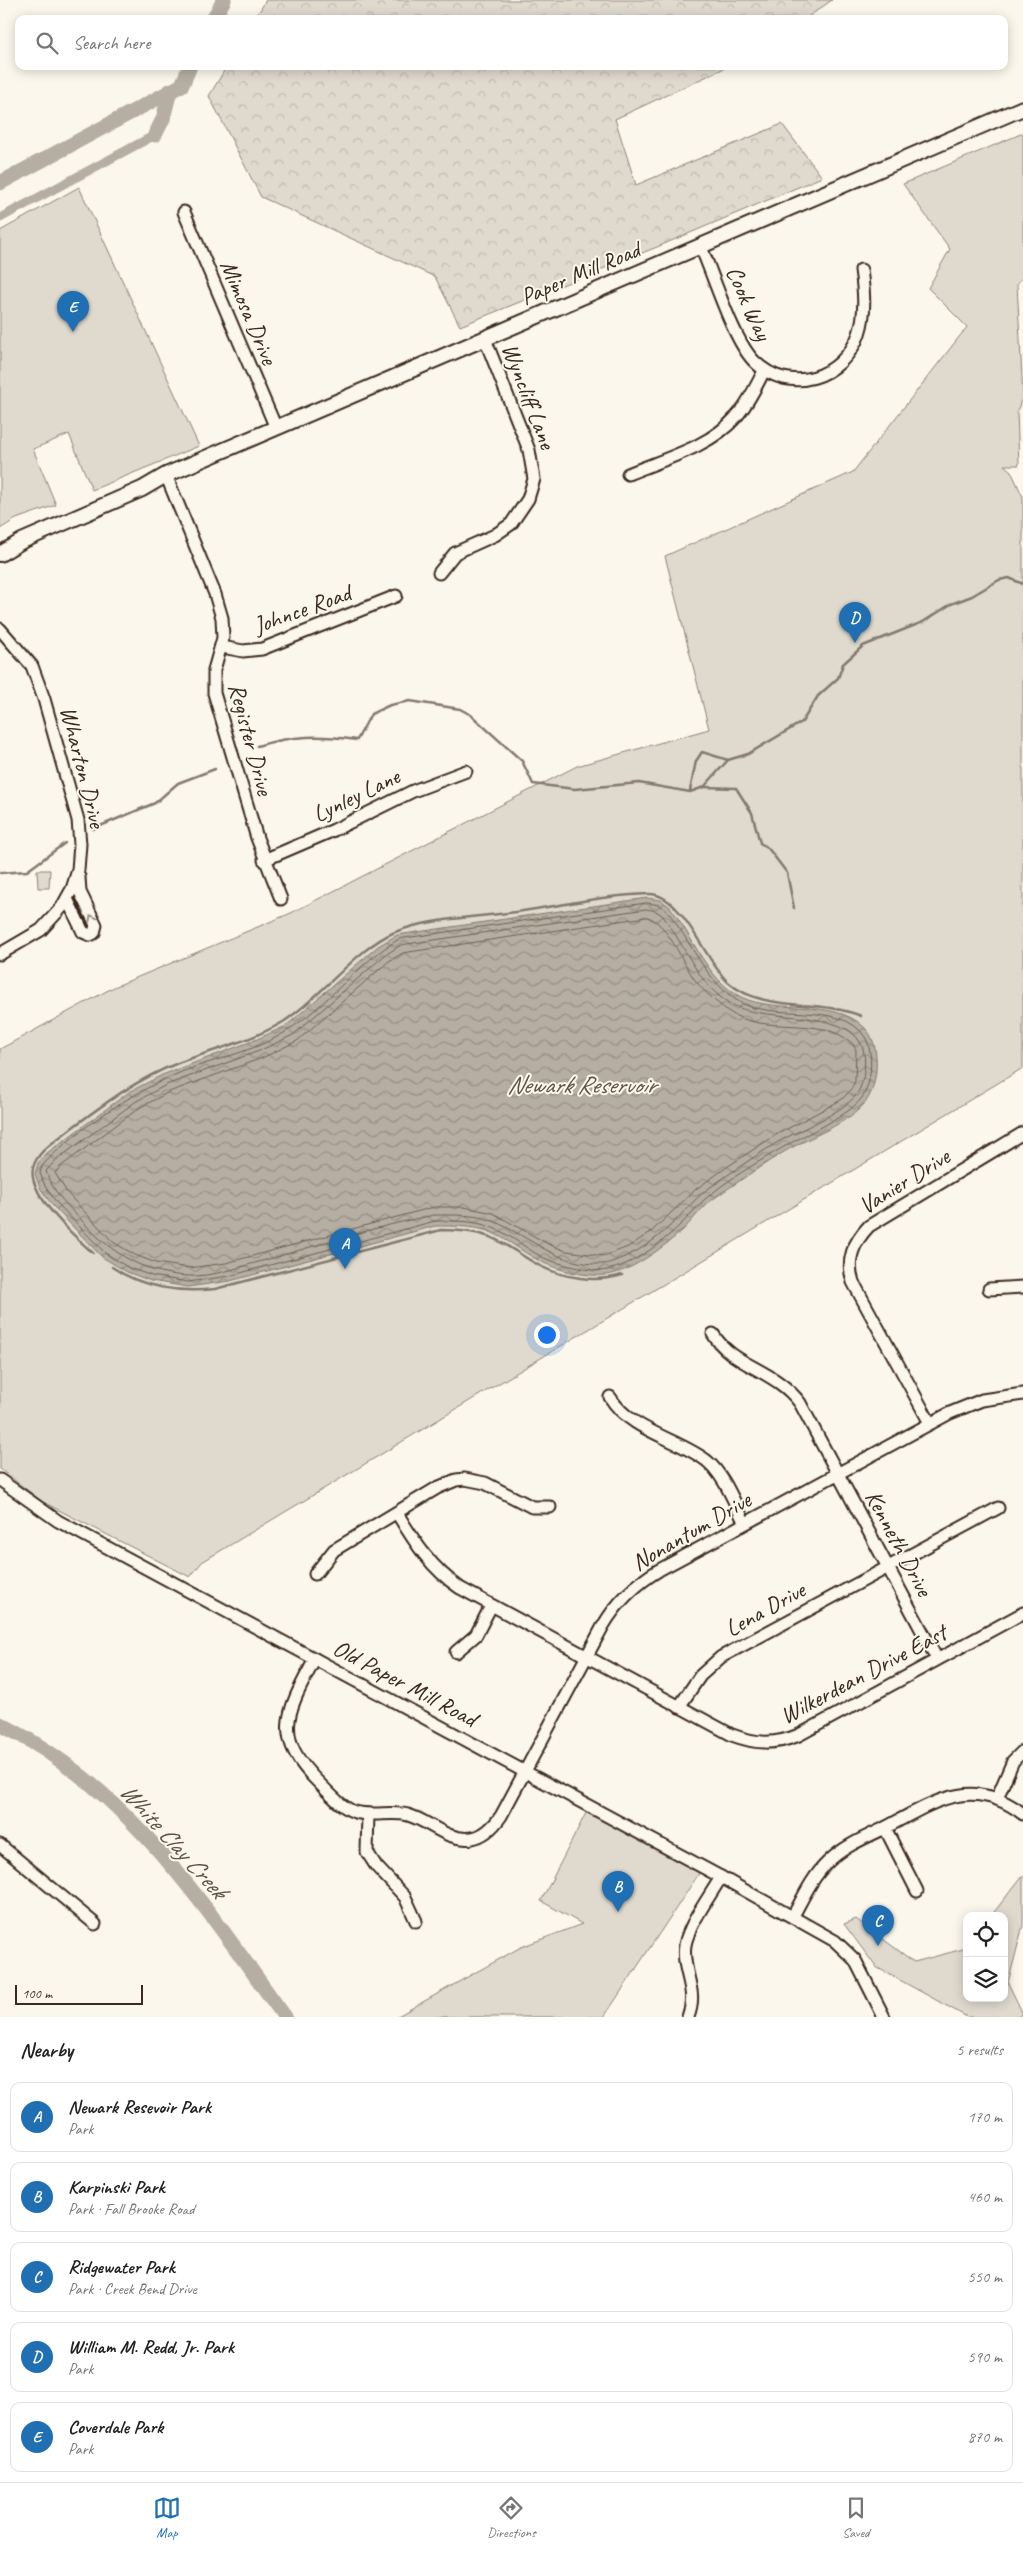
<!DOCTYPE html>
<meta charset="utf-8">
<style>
body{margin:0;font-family:Caveat,sans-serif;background:#f2f2f2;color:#222}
.controls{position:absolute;right:15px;bottom:15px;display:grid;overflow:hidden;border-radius:10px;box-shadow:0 2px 12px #0003}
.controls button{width:45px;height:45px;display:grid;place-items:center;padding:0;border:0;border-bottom:1px solid #e0e0e0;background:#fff;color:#222;font:25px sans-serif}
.scale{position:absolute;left:15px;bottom:12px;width:128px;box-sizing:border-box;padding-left:5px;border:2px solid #3b2a1e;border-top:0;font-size:14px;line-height:18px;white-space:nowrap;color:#3b2a1e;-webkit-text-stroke:4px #fbf7ec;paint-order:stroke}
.you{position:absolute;left:546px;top:1334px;width:18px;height:18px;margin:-12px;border:4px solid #fff;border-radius:50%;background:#1a73e8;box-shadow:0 0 0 8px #1a73e833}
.badge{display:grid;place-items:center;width:32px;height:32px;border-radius:50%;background:#1f6fb2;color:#fff;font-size:16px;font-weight:700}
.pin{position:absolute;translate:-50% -41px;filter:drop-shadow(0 1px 2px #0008)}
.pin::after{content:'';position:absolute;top:26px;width:18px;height:15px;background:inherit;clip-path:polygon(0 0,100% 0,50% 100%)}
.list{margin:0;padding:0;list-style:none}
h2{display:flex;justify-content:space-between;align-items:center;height:65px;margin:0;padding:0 20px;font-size:21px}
h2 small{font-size:16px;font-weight:400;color:#767676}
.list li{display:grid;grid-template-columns:32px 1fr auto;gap:15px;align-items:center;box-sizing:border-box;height:70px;margin:0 10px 10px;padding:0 10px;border:1px solid #e0e0e0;border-radius:10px}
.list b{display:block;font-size:19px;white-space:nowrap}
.list p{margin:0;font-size:16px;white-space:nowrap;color:#767676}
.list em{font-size:16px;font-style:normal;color:#767676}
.icon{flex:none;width:28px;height:28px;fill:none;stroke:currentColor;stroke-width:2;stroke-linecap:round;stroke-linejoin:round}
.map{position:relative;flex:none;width:1023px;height:2017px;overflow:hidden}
.search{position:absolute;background:#fff;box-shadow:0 2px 12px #0003;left:15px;right:15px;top:15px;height:55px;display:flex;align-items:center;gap:12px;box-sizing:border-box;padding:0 18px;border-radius:10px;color:#767676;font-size:19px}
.sheet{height:465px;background:#fff}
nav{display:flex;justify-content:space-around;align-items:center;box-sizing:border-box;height:70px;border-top:1px solid #e0e0e0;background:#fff;font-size:14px;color:#767676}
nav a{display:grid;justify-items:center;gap:2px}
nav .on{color:#1f6fb2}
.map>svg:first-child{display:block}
.forest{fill:url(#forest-crowns);stroke:#8d8276}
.park{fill:#dfd9ce;stroke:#8d8276}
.water{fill:url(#water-waves);stroke:#85796d}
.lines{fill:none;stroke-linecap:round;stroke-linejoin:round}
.shore{stroke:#6c5f53;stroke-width:1}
.stream{stroke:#85796d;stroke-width:2.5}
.canal{stroke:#b6aea2;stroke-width:9}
.river{stroke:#b6aea2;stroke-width:15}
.minor-casing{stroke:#3b2a1e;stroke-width:15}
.major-casing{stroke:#3b2a1e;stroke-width:18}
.minor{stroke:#fbf7ec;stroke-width:11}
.major{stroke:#fbf7ec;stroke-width:14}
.oneway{stroke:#9b9085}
.labels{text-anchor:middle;stroke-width:4;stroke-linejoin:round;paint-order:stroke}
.street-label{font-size:24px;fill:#3b2a1e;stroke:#fbf7ec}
.water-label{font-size:25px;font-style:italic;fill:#605246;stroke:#fbf7ec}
</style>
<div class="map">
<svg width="1023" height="2017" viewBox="0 0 1023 2017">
<defs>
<pattern id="forest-crowns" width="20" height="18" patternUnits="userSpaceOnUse" patternTransform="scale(1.25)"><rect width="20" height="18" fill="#dfd9ce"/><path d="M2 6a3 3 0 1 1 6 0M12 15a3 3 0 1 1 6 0" fill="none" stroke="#c0bab0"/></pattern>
<pattern id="water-waves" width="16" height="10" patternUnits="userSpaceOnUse" patternTransform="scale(1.25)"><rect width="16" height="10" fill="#b6aea2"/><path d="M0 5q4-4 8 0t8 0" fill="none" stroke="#958e83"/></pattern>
</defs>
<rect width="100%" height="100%" fill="#fbf7ec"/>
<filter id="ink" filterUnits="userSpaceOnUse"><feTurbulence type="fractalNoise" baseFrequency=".02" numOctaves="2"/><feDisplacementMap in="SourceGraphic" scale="10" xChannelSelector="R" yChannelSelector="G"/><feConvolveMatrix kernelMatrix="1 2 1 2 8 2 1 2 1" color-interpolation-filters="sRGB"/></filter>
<g filter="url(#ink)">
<g class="forest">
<path d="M266 0H832L805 19H255Z"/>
<path d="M227 66H729L615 119 636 185 782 124 822 177 657 247 460 326 435 277 261 197 209 96Z"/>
</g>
<g class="park">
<path d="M1023 133V277L1017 284 1023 396 1017 411 1019 465H1004L1011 471 1023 497V1068L202 1562 190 1577 43 1502 0 1469V1049L114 987 291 913 577 766 709 729 665 556 853 472 967 327 928 288 950 249 903 184Z"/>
<path d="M79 187 199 446 92 490 69 434 33 449 56 505 16 519 0 529V231Z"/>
<path d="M37 870H50L49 888H38Z"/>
<path d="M587 1811 702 1869 604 2017H396L521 1947 582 1924 541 1901Z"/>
<path d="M1023 1875V1925L1008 1983 1022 2012 1019 2017H967L876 1967 844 1924 856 1919 914 1962 967 1948V1998H1004V1916H991Z"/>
</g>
<path class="water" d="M647 898 661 900 670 907C693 936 706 979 741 997 777 1015 843 996 869 1033 880 1049 878 1084 867 1100 853 1122 807 1138 784 1152 767 1162 751 1173 735 1184 726 1190 717 1196 708 1203 699 1211 692 1221 683 1230 665 1246 630 1273 606 1275 585 1277 556 1270 538 1260 521 1251 506 1238 488 1231 471 1226 453 1226 435 1226L230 1281 188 1287 151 1281 127 1272 102 1257 53 1206 40 1188 35 1174 38 1163 47 1153 129 1092 162 1075 255 1040 286 1026 378 946 397 935Z"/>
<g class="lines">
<g class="shore">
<path d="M647 903 659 905 667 911C691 941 703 977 736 1000 770 1023 841 999 865 1037 874 1052 872 1086 861 1099 843 1120 806 1133 782 1148 756 1163 727 1180 704 1200 695 1208 688 1218 679 1226 660 1244 633 1265 607 1270 598 1272 587 1269 579 1268 566 1265 552 1262 540 1256 523 1246 509 1234 491 1227 473 1220 453 1221 435 1221L229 1276 188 1282 152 1276 129 1268 105 1253 57 1203 45 1186 40 1173 42 1166C78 1127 136 1090 184 1071 218 1058 260 1050 290 1029 329 1003 358 963 399 939Z"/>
<path d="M647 909 656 911 662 915C686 945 699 991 737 1007 769 1021 842 1010 860 1042 868 1054 865 1084 856 1095 842 1113 799 1130 778 1142 753 1157 729 1174 705 1191 695 1199 686 1210 677 1219 662 1235 642 1250 622 1258 616 1260 609 1264 603 1264 556 1266 532 1237 493 1221 475 1214 454 1215 434 1215 376 1226 319 1245 262 1261 239 1267 213 1277 188 1276 146 1274 112 1254 84 1223 70 1208 52 1192 46 1171L55 1161 135 1102 166 1085 259 1051 293 1035 385 955 401 945Z"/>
<path d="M647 917C666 920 683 964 695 980 704 992 716 1002 728 1011 764 1037 820 1013 853 1044L856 1050 855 1081 851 1090 841 1100 774 1136 727 1167 696 1189 651 1232 628 1247 604 1256 566 1251 548 1244 493 1213 464 1207H434L226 1263 189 1268 156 1263 135 1255 113 1242 68 1194 55 1173 60 1167 139 1108 169 1092 262 1058 297 1041 389 961 403 953Z"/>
</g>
<g class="stream">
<path d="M257 746C294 735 319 735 357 740L371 714 390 705 410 701 460 709 471 715 522 761 533 784 575 789 639 783 690 792 704 787 728 760 748 754 802 722 818 696 838 678 843 664 863 646 923 622 951 604 972 596 999 580 1009 578 1023 584"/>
<path d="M704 787 736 788 752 813 760 843 768 848 787 873 794 908"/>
<path d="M690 791 696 761 702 752 728 760"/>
<path d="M93 829 155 803 178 783 215 769"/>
<path d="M0 873 27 871 65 843"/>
<path d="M93 1253C75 1237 27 1194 33 1168 37 1151 57 1140 69 1130 104 1104 137 1079 178 1063 212 1050 251 1041 283 1022 320 999 356 948 395 932 430 918 479 917 516 912 560 906 605 895 649 894 682 893 704 960 728 982 764 1014 819 998 861 1016"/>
<path d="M112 1267C142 1288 180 1293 215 1289L441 1230C458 1230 474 1231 490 1237 507 1244 523 1257 540 1266 564 1278 596 1283 622 1275"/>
</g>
<path class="canal" d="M0 218 155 135"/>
<g class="river">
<path d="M213 19 224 0"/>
<path d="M155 135 163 119 170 91"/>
<path d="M0 183 182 85 190 66"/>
<path d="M0 1724C129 1788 203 1904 285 2017"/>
</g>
<g class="minor-casing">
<g id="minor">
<path d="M184 212 276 428"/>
<path d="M700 245C714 276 733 341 755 362 790 396 843 378 859 334 866 313 864 291 861 270"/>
<path d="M628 474C664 459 710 447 736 417 748 404 756 386 764 371"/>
<path d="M166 475 215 594 222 618 223 638 214 670V693L257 838 281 899"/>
<path d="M439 573 455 553 495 535 511 524 528 499 534 479 529 450 485 339"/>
<path d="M0 629 32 666 44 699 78 820 80 844 78 870 72 889 62 907 41 930 0 954"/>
<path d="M222 647 243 651 262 649 396 596"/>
<path d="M264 860 334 830 413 791 466 771"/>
<path d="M67 899 83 932 90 935 94 933 96 925 80 892 79 877"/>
<path d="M989 1289 1023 1287"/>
<path d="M713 1334C733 1367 775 1369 800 1403L937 1659"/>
<path d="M610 1397C630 1431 677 1438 707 1461 725 1476 734 1503 745 1523"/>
<path d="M930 1423 853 1282C846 1260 853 1243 869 1226L1023 1133"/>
<path d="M0 1480 58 1521 721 1877 835 1941 855 1960 884 2017"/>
<path d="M397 1513C415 1543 431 1568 460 1588L732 1735C756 1744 775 1745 799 1735L1023 1613"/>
<path d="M315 1574 334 1550 437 1488 456 1480 465 1479 485 1483 532 1507H550"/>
<path d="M456 1652 476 1635 491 1606"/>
<path d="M315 1659C287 1712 271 1736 320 1784 330 1794 341 1807 355 1812 372 1817 391 1811 408 1815 430 1821 447 1842 472 1838 485 1836 494 1826 501 1816L603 1626C617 1602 634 1585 659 1570L950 1413 982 1400 1023 1394"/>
<path d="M679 1707 700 1676 721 1657 998 1508"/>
<path d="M997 1798 1013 1761 1023 1751"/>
<path d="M368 1814 367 1852 376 1866 405 1897 416 1921"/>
<path d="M885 1828 917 1891"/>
<path d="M0 1845 95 1924"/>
<path d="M793 1916C803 1898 812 1877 828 1862 843 1847 864 1838 883 1829 932 1803 971 1774 1023 1814"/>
<path d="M688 2017C699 1989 681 1972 685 1945 689 1924 710 1896 721 1877"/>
</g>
</g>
<g class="major-casing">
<path id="major" d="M0 554 22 541 142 489 166 475 1023 108"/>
</g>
<use href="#minor" class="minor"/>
<use href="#major" class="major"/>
</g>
<defs><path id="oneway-chevron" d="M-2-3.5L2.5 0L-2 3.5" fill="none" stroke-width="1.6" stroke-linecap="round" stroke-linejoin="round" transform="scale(1.25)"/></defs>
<use class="oneway" href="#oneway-chevron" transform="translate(92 918) rotate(-116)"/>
</g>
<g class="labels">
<g class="street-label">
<text transform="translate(580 273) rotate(-23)" y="8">Paper Mill Road</text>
<text transform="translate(749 303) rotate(66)" y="8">Cook Way</text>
<text transform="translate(249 312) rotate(67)" y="8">Mimosa Drive</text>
<text transform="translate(529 396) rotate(69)" y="8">Wyncliff Lane</text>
<text transform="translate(302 609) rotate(-20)" y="8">Johnce Road</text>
<text transform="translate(251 739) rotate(75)" y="8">Register Drive</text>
<text transform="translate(83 767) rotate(76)" y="8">Wharton Drive</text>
<text transform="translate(356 795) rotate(-26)" y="8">Lynley Lane</text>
<text transform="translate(904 1181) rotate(-32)" y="8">Vanier Drive</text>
<text transform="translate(691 1531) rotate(-30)" y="8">Nonantum Drive</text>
<text transform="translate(899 1543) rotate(62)" y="8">Kenneth Drive</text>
<text transform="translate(765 1609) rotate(-29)" y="8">Lena Drive</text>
<text transform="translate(863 1674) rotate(-28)" y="8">Wilkerdean Drive East</text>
<text transform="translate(405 1683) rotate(28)" y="8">Old Paper Mill Road</text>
</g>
<g class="water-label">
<text x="581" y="1093">Newark Reservoir</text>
<text transform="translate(174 1840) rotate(48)" y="9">White Clay Creek</text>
</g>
</g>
</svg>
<div class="controls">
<button><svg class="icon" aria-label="locate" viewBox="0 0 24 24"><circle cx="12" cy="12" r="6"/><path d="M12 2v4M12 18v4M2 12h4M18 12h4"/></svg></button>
<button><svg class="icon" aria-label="layers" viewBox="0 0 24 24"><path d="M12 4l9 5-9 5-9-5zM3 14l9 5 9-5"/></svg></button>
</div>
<div class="scale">100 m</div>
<div class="you"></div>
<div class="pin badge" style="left:345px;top:1269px">A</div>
<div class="pin badge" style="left:618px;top:1912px">B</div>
<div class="pin badge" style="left:878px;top:1946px">C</div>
<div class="pin badge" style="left:855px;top:643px">D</div>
<div class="pin badge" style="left:73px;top:332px">E</div>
<div class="search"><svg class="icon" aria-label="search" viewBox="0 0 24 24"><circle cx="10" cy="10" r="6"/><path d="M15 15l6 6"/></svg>Search here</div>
</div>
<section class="sheet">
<h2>Nearby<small>5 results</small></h2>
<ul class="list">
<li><span class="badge">A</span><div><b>Newark Resevoir Park</b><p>Park</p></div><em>170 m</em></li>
<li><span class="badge">B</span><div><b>Karpinski Park</b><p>Park · Fall Brooke Road</p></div><em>460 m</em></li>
<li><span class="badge">C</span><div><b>Ridgewater Park</b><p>Park · Creek Bend Drive</p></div><em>550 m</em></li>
<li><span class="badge">D</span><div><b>William M. Redd, Jr. Park</b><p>Park</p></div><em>590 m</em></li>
<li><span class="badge">E</span><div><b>Coverdale Park</b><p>Park</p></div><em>870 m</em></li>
</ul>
</section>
<nav>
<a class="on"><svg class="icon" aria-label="map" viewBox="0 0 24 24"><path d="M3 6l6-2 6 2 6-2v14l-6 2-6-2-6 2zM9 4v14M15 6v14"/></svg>Map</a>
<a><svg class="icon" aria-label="directions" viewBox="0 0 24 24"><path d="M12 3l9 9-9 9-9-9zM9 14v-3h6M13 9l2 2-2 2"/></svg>Directions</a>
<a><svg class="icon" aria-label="saved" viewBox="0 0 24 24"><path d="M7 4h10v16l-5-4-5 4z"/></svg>Saved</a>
</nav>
